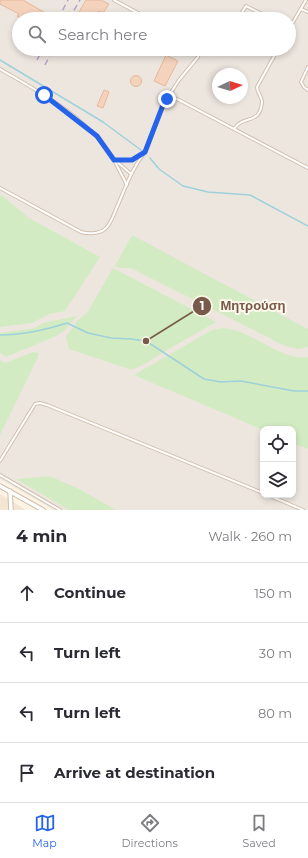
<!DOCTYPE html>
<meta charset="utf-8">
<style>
body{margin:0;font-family:Montserrat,sans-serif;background:#f2f2f3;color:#2b2b33}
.controls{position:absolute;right:12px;bottom:12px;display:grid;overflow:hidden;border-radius:8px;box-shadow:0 2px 6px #0003}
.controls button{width:36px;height:36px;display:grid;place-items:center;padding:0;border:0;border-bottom:1px solid #e1e1e2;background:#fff;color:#2b2b33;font:20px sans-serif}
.compass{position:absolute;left:212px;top:68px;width:36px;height:36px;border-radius:50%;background:#fff;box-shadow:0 2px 6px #0003;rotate:86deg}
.stop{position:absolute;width:12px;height:12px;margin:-9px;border:3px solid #2563eb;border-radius:50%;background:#fff}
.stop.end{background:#2563eb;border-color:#fff;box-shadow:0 1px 4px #0008}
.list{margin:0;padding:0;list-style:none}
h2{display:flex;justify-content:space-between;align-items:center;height:52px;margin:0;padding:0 16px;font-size:17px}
h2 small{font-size:13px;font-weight:400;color:#7c7c81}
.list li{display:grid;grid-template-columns:26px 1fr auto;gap:12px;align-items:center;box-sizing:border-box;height:60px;padding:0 16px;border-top:1px solid #e1e1e2}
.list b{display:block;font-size:15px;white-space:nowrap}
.list em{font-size:13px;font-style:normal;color:#7c7c81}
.icon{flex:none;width:22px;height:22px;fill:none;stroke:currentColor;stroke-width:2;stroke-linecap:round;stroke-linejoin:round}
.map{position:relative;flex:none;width:308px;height:510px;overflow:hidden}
.search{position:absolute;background:#fff;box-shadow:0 2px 6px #0003;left:12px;right:12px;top:12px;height:44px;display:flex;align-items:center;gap:10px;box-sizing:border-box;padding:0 14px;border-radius:22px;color:#7c7c81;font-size:15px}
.sheet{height:292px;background:#fff}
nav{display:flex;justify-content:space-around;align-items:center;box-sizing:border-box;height:56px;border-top:1px solid #e1e1e2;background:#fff;font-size:11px;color:#7c7c81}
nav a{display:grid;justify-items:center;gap:2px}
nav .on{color:#2563eb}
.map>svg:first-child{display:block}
.residential{fill:#f5e6d3}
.industrial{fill:#ede6df;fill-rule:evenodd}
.green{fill:#d3ebc3}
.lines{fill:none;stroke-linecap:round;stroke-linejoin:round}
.stream{stroke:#9ed1da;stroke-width:1.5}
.building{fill:#f4d2bc;stroke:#e7b89b}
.lane-casing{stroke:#d1bead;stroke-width:4}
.street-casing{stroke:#d1bead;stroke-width:5.5}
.lane{stroke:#fff;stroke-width:2}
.street{stroke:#fff;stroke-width:3.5}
.rail{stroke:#b7a3c8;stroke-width:1.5;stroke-dasharray:6 4;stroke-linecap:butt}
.route{stroke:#2563eb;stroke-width:5}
.leader{fill:none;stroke:#775a49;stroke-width:1.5}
.callout-dot{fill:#775a49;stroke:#fff8ec;stroke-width:1.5}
.mark-label{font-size:12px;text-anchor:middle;font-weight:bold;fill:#fff}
.callout-label{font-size:13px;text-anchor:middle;font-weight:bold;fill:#775a49;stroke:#fff8ec;stroke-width:4;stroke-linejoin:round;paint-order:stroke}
</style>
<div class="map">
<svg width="308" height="510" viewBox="0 0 308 510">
<rect width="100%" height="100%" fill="#fdf4e5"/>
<path class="residential" d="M0 494 26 510H0Z"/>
<path class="industrial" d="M0 0H308V510H54L0 479ZM19 19H289V49H19ZM218 74H242V98H218ZM263 429H293V495H263Z"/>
<g class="green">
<path d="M0 194 29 218 100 257 65 311 49 314 32 323 0 327Z"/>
<path d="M132 235 308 329V347L298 349 285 346 131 268H120L115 266Z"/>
<path d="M113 268 216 322 162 353 143 365 132 370 69 349 66 337 78 320 87 313Z"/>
<path d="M77 316 64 331 56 336 6 357 0 353V333L35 328 43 323 52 321Z"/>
<path d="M223 328C253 330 281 362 308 357V449L293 443V429H263V430L134 375 212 330Z"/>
<path d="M33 352 38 353V357L0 435V360L5 363Z"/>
<path d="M50 476 81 490 116 510H69L16 479Z"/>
</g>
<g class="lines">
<g class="stream">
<path d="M0 60 103 122 141 150"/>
<path d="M150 158 159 169 183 186 208 192 250 195 308 226"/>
<path d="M0 335C24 335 45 330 67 323L88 333 111 338 131 339 146 341 204 379 221 382 241 381 294 391H308"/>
</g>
</g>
<g class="building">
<path d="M0 0H23L56 19H22L17 16 19 14 0 4Z"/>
<path d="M86 0H101L109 4 103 13 99 11 94 19H75Z"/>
<path d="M166 55 178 61 165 86 154 81Z"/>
<circle cx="136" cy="81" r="5.5"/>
<path d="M104 90 109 92 103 108 97 106Z"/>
</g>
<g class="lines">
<g class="lane-casing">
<g id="lane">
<path d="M114 0 149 19"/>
<path d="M301 9 308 12"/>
<path d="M238 19 246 6 272 19"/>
<path d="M289 29 306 0"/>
<path d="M200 52 207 50 217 54 219 52 221 49"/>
<path d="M308 67 301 82 304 87 308 90"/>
<path d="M0 69C41 93 89 118 114 160H132L145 152 163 105 179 80 198 57 200 49"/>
<path d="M167 99 174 98 179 100 308 168"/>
<path d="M234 129C243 114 260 126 262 102 262 96 257 93 257 87L278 49"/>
<path d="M114 160 127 185"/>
<path d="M115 160 131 174"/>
<path d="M0 188 81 232C88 234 99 234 105 229 111 224 114 214 117 207 125 189 131 170 143 155"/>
<path d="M0 461 35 404 40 403 47 405 263 493"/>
<path d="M0 475 60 510"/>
<path d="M268 495 303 510"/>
</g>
</g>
<g class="street-casing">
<g id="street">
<path d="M0 486 43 510"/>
<path d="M10 491 11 510"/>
</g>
</g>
<use href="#lane" class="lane"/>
<use href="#street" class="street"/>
<g class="rail">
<path d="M58 19 68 0"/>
<path d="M69 19 80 0"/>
<path d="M37 60 43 49"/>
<path d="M45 65 53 49"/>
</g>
</g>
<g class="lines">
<path class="route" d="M44 95 97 136 114 160H132L145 152 163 105 167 99"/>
</g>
<path class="leader" d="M146 341L202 306"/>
<g class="callout-dot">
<circle cx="146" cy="341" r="4"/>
<circle cx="202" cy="306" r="10"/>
</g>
<g class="mark-label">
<text x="202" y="310">1</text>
</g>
<g class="callout-label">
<text x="253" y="310">Μητρούση</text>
</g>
</svg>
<div class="controls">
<button><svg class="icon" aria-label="locate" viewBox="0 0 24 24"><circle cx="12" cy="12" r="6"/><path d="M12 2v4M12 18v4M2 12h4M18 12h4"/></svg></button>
<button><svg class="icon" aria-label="layers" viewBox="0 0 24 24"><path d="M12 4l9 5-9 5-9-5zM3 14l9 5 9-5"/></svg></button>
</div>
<svg class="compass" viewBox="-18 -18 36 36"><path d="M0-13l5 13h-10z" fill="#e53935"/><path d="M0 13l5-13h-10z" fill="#7c7c81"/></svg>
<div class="stop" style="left:44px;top:95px"></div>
<div class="stop end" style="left:167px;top:99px"></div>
<div class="search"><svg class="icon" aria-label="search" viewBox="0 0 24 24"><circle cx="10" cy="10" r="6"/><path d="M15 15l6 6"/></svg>Search here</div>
</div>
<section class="sheet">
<h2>4 min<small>Walk · 260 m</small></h2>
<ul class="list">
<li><svg class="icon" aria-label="ahead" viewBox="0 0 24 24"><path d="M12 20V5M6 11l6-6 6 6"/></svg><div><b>Continue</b></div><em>150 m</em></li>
<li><svg class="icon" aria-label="left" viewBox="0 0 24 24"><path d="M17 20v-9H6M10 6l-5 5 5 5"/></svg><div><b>Turn left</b></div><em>30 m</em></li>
<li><svg class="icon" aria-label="left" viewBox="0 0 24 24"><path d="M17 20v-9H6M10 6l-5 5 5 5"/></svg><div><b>Turn left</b></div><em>80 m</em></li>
<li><svg class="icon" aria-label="arrive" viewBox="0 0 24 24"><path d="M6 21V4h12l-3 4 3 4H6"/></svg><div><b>Arrive at destination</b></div></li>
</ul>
</section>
<nav>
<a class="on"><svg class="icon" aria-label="map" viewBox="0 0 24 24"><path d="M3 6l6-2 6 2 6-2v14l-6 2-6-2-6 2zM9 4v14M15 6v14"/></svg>Map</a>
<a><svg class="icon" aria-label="directions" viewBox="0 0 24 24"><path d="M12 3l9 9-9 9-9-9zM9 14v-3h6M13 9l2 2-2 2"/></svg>Directions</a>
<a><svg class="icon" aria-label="saved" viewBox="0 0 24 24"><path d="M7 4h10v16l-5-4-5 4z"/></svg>Saved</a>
</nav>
